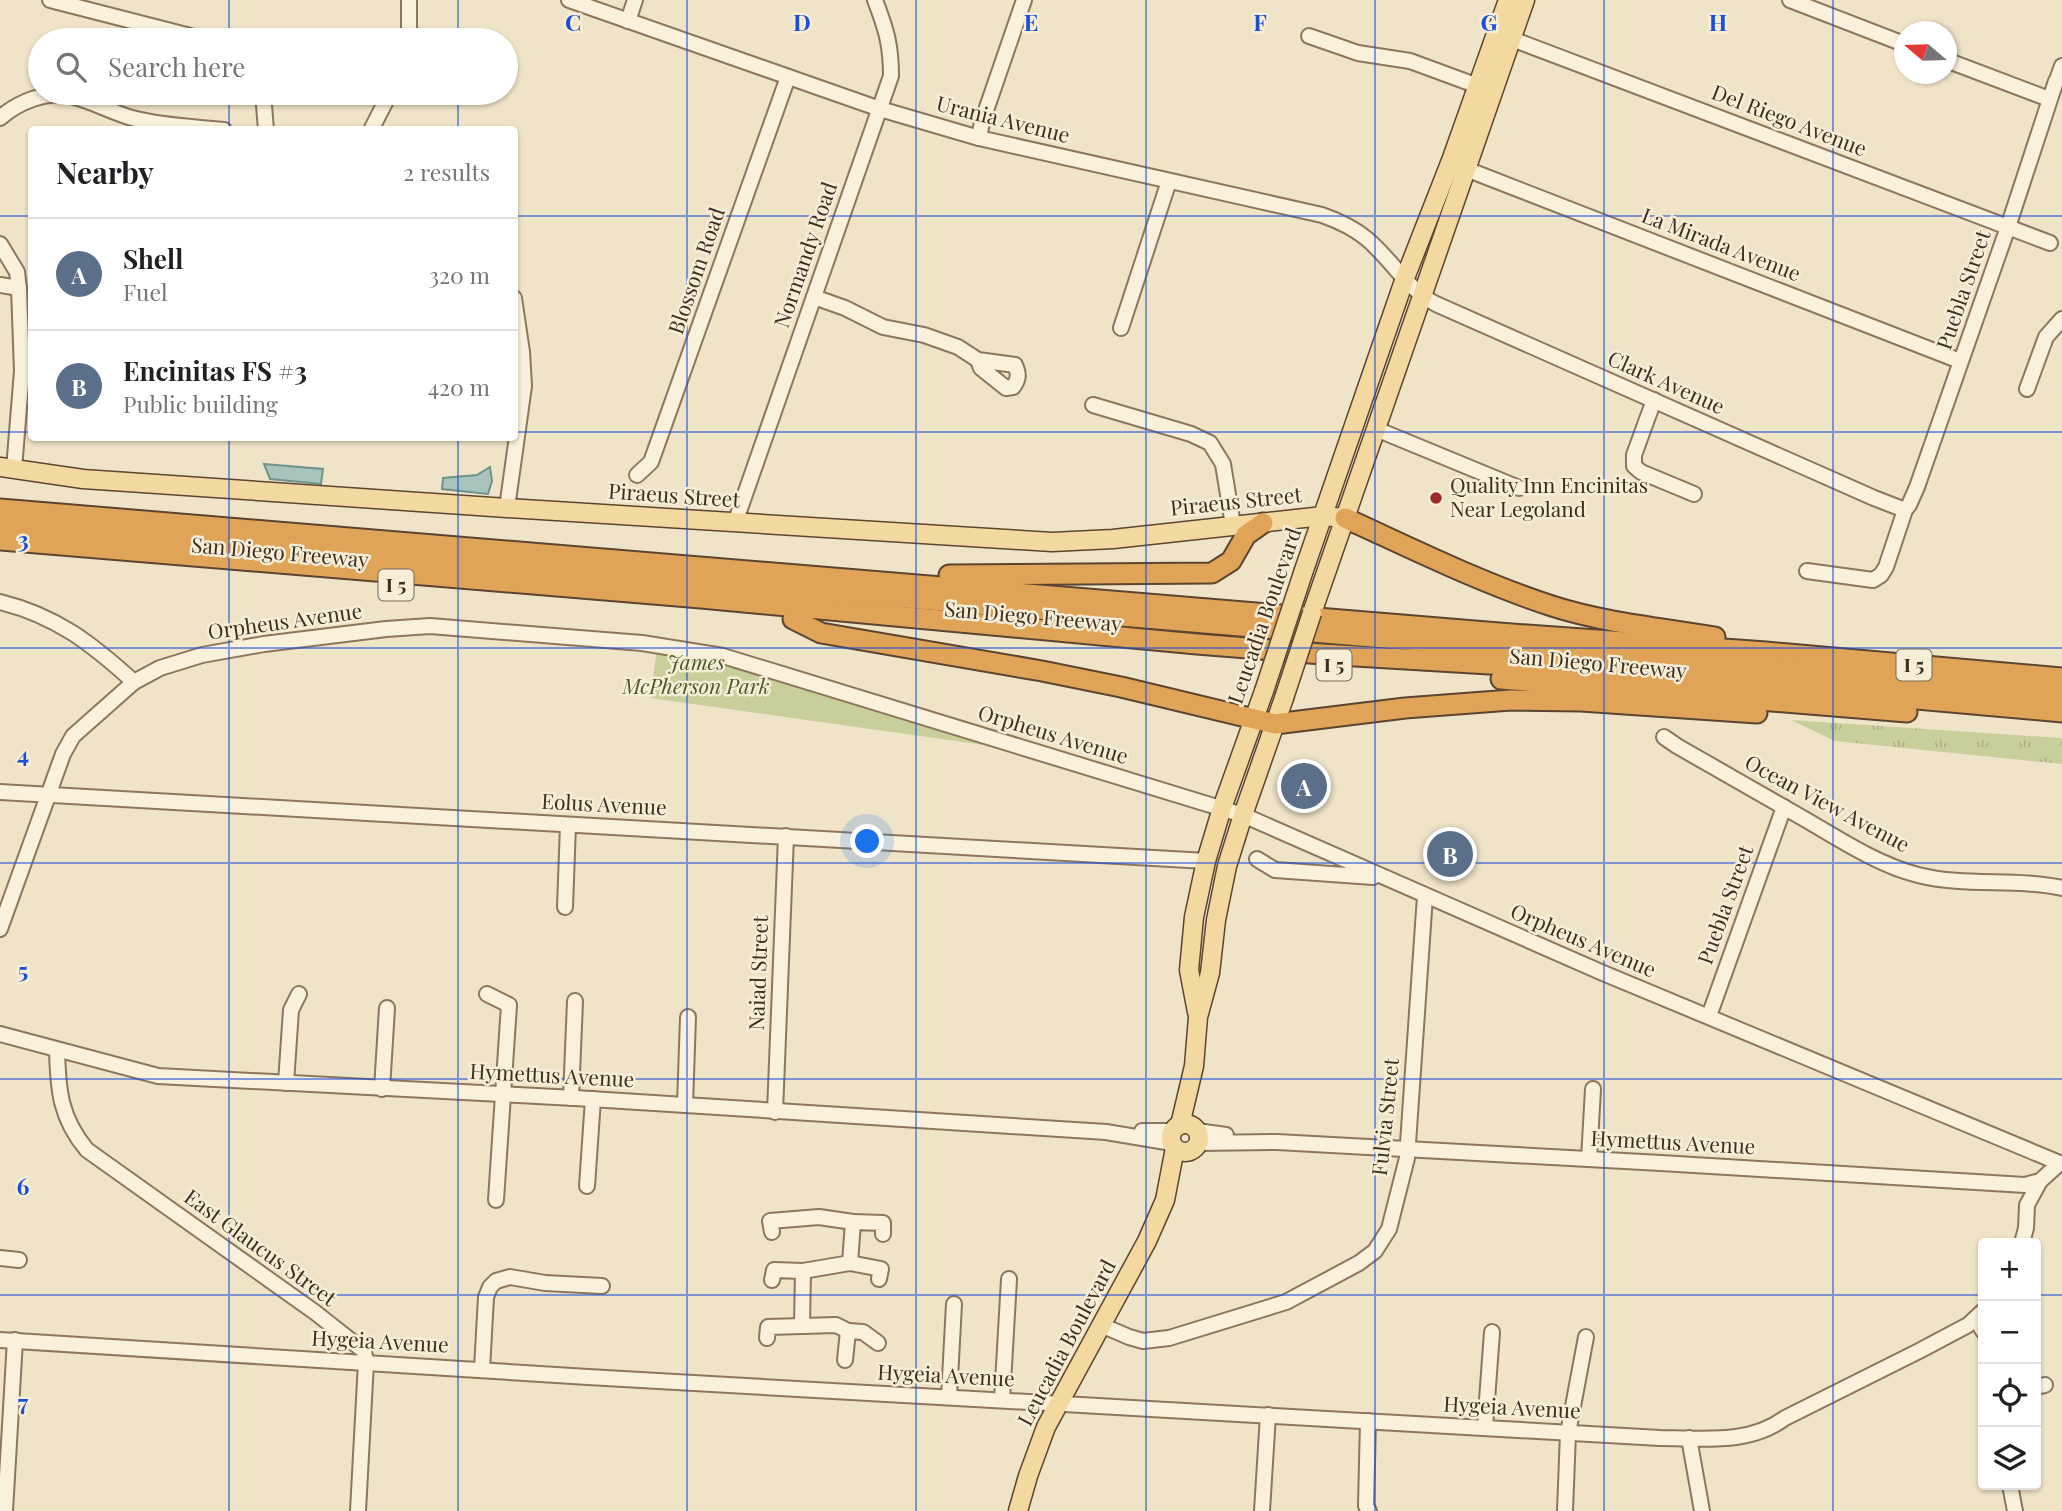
<!DOCTYPE html>
<meta charset="utf-8">
<style>
body{margin:0;font-family:"Playfair Display",serif;background:#f6f6f6;color:#202124}
.controls{position:absolute;right:21px;bottom:21px;display:grid;overflow:hidden;border-radius:7px;box-shadow:0 2px 5px #0004}
.controls button{width:63px;height:63px;display:grid;place-items:center;padding:0;border:0;border-bottom:2px solid #e0e0e0;background:#fff;color:#202124;font:35px sans-serif}
.compass{position:absolute;left:1894px;top:21px;width:63px;height:63px;border-radius:50%;background:#fff;box-shadow:0 2px 5px #0004;rotate:289deg}
.you{position:absolute;left:868px;top:842px;width:24px;height:24px;margin:-18px;border:5px solid #fff;border-radius:50%;background:#1a73e8;box-shadow:0 0 0 10px #1a73e833}
.badge{display:grid;place-items:center;width:46px;height:46px;border-radius:50%;background:#9e2a2b;color:#fff;font-size:23px;font-weight:700}
.pin{position:absolute;translate:-50% -50%;border:4px solid #fff;box-shadow:0 2px 7px #0006}
.list{margin:0;padding:0;list-style:none}
h2{display:flex;justify-content:space-between;align-items:center;height:91px;margin:0;padding:0 28px;font-size:30px}
h2 small{font-size:23px;font-weight:400;color:#757577}
.list li{display:grid;grid-template-columns:46px 1fr auto;gap:21px;align-items:center;box-sizing:border-box;height:112px;padding:0 28px;border-top:2px solid #e0e0e0}
.list b{display:block;font-size:26px;white-space:nowrap}
.list p{margin:0;font-size:23px;white-space:nowrap;color:#757577}
.list em{font-size:23px;font-style:normal;color:#757577}
.icon{flex:none;width:38px;height:38px;fill:none;stroke:currentColor;stroke-width:2;stroke-linecap:round;stroke-linejoin:round}
.map{position:relative;flex:none;width:2062px;height:1511px;overflow:hidden}
.search{position:absolute;background:#fff;box-shadow:0 2px 5px #0004;left:28px;top:28px;width:490px;height:77px;display:flex;align-items:center;gap:18px;box-sizing:border-box;padding:0 24px;border-radius:38px;color:#757577;font-size:26px}
.panel{position:absolute;background:#fff;box-shadow:0 2px 5px #0004;left:28px;top:126px;width:490px;height:315px;border-radius:7px}
.map>svg:first-child{display:block}
.grass{fill:url(#grass-tufts)}
.park{fill:#c9cf9b}
.water{fill:#a9c4bc;stroke:#6f938a;stroke-width:2}
.lines{fill:none;stroke-linecap:round;stroke-linejoin:round}
.minor-casing{stroke:#8d765c;stroke-width:18}
.major-casing{stroke:#5b4430;stroke-width:21}
.highway-casing{stroke:#5b4430;stroke-width:23}
.minor{stroke:#faf1dc;stroke-width:14}
.major{stroke:#f3d9a0;stroke-width:18}
.highway{stroke:#e0a458;stroke-width:19}
.major-bridge-casing{stroke:#5b4430;stroke-width:21;stroke-linecap:butt}
.major-bridge{stroke:#f3d9a0;stroke-width:18}
.grid{fill:none;stroke:#1d4ed8;stroke-width:2;stroke-opacity:0.55}
.poi-dot{fill:#9e2a2b;stroke:#f7eed8;stroke-width:2.5}
.labels{text-anchor:middle;stroke-width:5;stroke-linejoin:round;paint-order:stroke}
.shield{fill:#f7eed8;stroke:#756857;stroke-width:2}
.shield-label{font-size:19px;font-weight:bold;fill:#3d2e20}
.street-label{font-size:21px;fill:#3d2e20;stroke:#f7eed8}
.poi-label{font-size:21px;fill:#3d2e20;stroke:#f7eed8;text-anchor:start}
.park-label{font-size:21px;font-style:italic;fill:#4d5a26;stroke:#f7eed8}
.grid-label{font-size:23px;text-anchor:middle;font-weight:bold;fill:#1d4ed8;stroke:#f7eed8;stroke-width:5;stroke-linejoin:round;paint-order:stroke}
</style>
<div class="map">
<svg width="2062" height="1511" viewBox="0 0 2062 1511">
<defs>
<pattern id="grass-tufts" width="24" height="20" patternUnits="userSpaceOnUse" patternTransform="scale(1.75)"><rect width="24" height="20" fill="#c9cf9b"/><path d="M3 7l-1-3M5 7V3M7 7l1-3M15 17l-1-3M17 17v-4M19 17l1-3" fill="none" stroke="#aeb285"/></pattern>
</defs>
<rect width="100%" height="100%" fill="#f0e4c8"/>
<path class="grass" d="M1791 720 2062 738V764L1835 741Z"/>
<path class="park" d="M658 643 1049 754 650 698Z"/>
<g class="water">
<path d="M264 464 323 469 321 484 270 479Z"/>
<path d="M490 467 492 481 488 494 442 489 443 478 477 475Z"/>
</g>
<g class="lines">
<g class="minor-casing">
<g id="minor">
<path d="M50 0 206 40"/>
<path d="M569 0 880 109 979 138 1322 215C1339 221 1354 228 1367 239 1391 259 1408 290 1436 304L1874 498 1905 510"/>
<path d="M1790 0 1904 44"/>
<path d="M628 21 635 0"/>
<path d="M1309 36 1358 53 1410 61 1478 86"/>
<path d="M1512 39 2050 243"/>
<path d="M409 40V0"/>
<path d="M1946 60 2049 99"/>
<path d="M2058 77 2062 66"/>
<path d="M263 93 266 130"/>
<path d="M0 118C18 102 47 90 71 96 92 101 111 112 132 118 162 126 194 127 224 130"/>
<path d="M371 130 390 93"/>
<path d="M979 138 982 122 1024 0"/>
<path d="M1466 169 1960 361"/>
<path d="M0 244 17 272 19 288 22 371 14 469"/>
<path d="M0 285 19 288"/>
<path d="M814 297 845 308 883 327 924 335 958 347 978 360 1015 365C1019 374 1019 379 1013 387L1006 388 981 368 978 360"/>
<path d="M1121 328 1169 181"/>
<path d="M2027 389 2046 337 2062 319"/>
<path d="M1654 400 1634 455V466L1641 472 1694 494"/>
<path d="M1093 405 1191 434 1210 443 1223 464 1233 525"/>
<path d="M1376 429 1519 488"/>
<path d="M637 475 651 462 788 77"/>
<path d="M507 508 524 386 522 352 514 298"/>
<path d="M735 523 891 76C891 44 886 29 875 0"/>
<path d="M1807 571 1873 580 1881 575 1886 567 1905 510 1909 505 1917 487 2008 227 2056 81"/>
<path d="M0 602C57 616 92 644 134 682"/>
<path d="M1664 737 1677 746C1721 771 1764 796 1808 821 1842 841 1879 865 1918 875 1965 887 2015 878 2062 888"/>
<path d="M0 792 1206 861"/>
<path d="M1257 859 1275 870 1373 877"/>
<path d="M565 907 568 825"/>
<path d="M0 929 63 754 73 736 134 682 160 668 202 655 264 644 386 629 430 626 642 643 723 656 1243 815 1603 973 2062 1164"/>
<path d="M487 994 509 1005 496 1200"/>
<path d="M1709 1016 1784 807"/>
<path d="M0 1034 158 1076 575 1098 1106 1132 1172 1143"/>
<path d="M57 1050C58 1090 60 1118 87 1150L316 1313 364 1351 366 1362 358 1511"/>
<path d="M286 1083 291 1010 299 994"/>
<path d="M382 1089 387 1008"/>
<path d="M571 1098 575 1001"/>
<path d="M685 1105 688 1017"/>
<path d="M775 1112 786 836"/>
<path d="M1142 1131H1172"/>
<path d="M1197 1131 1226 1135"/>
<path d="M1198 1143 1277 1142 1661 1163 2025 1185 2040 1181 2060 1163"/>
<path d="M1589 1159 1593 1089"/>
<path d="M587 1186 593 1099"/>
<path d="M772 1232 770 1221 819 1217 853 1222"/>
<path d="M2022 1243 2026 1228 2027 1205 2040 1181"/>
<path d="M0 1258 19 1260"/>
<path d="M850 1263 881 1269 879 1279"/>
<path d="M772 1280 774 1270 803 1271"/>
<path d="M1976 1319 1983 1331"/>
<path d="M1101 1325 1129 1337 1143 1341 1169 1338 1286 1302 1359 1263 1375 1251 1389 1229 1407 1158 1425 896"/>
<path d="M802 1326 803 1271 850 1263 853 1222 883 1223V1234"/>
<path d="M767 1338 768 1327 836 1325 848 1331"/>
<path d="M0 1340 588 1377 1660 1438C1703 1438 1749 1445 1785 1418L1919 1351 1968 1325 1983 1311"/>
<path d="M845 1360 848 1331 863 1332 878 1343"/>
<path d="M482 1369 486 1297 490 1287 496 1281 510 1277 545 1283 602 1286"/>
<path d="M2036 1387 2045 1385"/>
<path d="M949 1397 954 1304"/>
<path d="M1002 1400 1009 1279"/>
<path d="M1368 1421 1366 1506 1369 1511"/>
<path d="M1485 1427 1492 1332"/>
<path d="M1689 1438 1702 1511"/>
<path d="M2010 1485 2015 1511"/>
<path d="M5 1511 15 1340"/>
<path d="M1262 1511 1268 1415"/>
<path d="M1565 1511 1568 1433 1586 1337"/>
</g>
</g>
<g class="major-casing">
<g id="major">
<path d="M0 467 83 479 507 508 1052 542 1113 539 1323 516 1345 518"/>
<path d="M1304 570 1405 278 1452 158 1508 0"/>
<path d="M1312 613 1525 0"/>
<path d="M1197 1012 1189 970 1194 917 1206 861 1222 808 1264 691"/>
<circle cx="1185" cy="1138" r="14"/>
<path d="M1180 1125 1194 1066 1198 1017 1210 973 1216 920 1227 866 1243 815 1284 698"/>
<path d="M1018 1511 1028 1476 1046 1427 1147 1241 1165 1200 1175 1148"/>
</g>
</g>
<g class="highway-casing">
<g id="highway">
<path d="M0 509 1499 633 1766 652 2062 678"/>
<path d="M1345 518C1413 549 1481 583 1552 606 1605 623 1661 628 1715 637"/>
<path d="M0 522 2062 695"/>
<path d="M0 540 701 598 1197 644 1322 654 1603 671 2062 712"/>
<path d="M949 575 1212 573 1231 561 1246 535 1263 523"/>
<path d="M793 619 821 633 1042 671 1121 687 1275 724 1405 708 1511 700 1581 701 1757 713"/>
<path d="M1501 679 1907 712"/>
</g>
</g>
<use href="#minor" class="minor"/>
<use href="#major" class="major"/>
<use href="#highway" class="highway"/>
<g class="major-bridge-casing">
<g id="major-bridge">
<path d="M1264 691 1304 570"/>
<path d="M1284 698 1312 613"/>
</g>
</g>
<use href="#major-bridge" class="major-bridge"/>
</g>
<path class="grid" d="M229 0V40M458 0V40M687 0V1511M916 0V1511M1146 0V1511M1375 0V1511M1604 0V1511M1833 0V1511M229 93V130M458 93V130M0 216H32M514 216H2062M0 432H32M514 432H2062M229 438V1511M458 438V1511M0 648H2062M0 863H2062M0 1079H2062M0 1295H1983M2036 1295H2062"/>
<circle class="poi-dot" cx="1436" cy="498" r="7"/>
<g class="labels">
<g class="shield">
<rect x="378.5" y="569.5" width="35" height="31" rx="5"/>
<rect x="1316.5" y="649.5" width="35" height="31" rx="5"/>
<rect x="1896.5" y="649.5" width="35" height="31" rx="5"/>
</g>
<g class="shield-label">
<text x="396" y="592">I 5</text>
<text x="1334" y="672">I 5</text>
<text x="1914" y="672">I 5</text>
</g>
<g class="street-label">
<text transform="translate(1003 120) rotate(14)" y="7">Urania Avenue</text>
<text transform="translate(1789 121) rotate(21)" y="7">Del Riego Avenue</text>
<text transform="translate(1721 245) rotate(21)" y="7">La Mirada Avenue</text>
<text transform="translate(806 255) rotate(-71)" y="7">Normandy Road</text>
<text transform="translate(697 271) rotate(-71)" y="7">Blossom Road</text>
<text transform="translate(1964 290) rotate(-71)" y="7">Puebla Street</text>
<text transform="translate(1666 383) rotate(24)" y="7">Clark Avenue</text>
<text transform="translate(674 496) rotate(4)" y="7">Piraeus Street</text>
<text transform="translate(1236 502) rotate(-6)" y="7">Piraeus Street</text>
<text transform="translate(280 553) rotate(5)" y="7">San Diego Freeway</text>
<text transform="translate(1265 616) rotate(-71)" y="7">Leucadia Boulevard</text>
<text transform="translate(1033 617) rotate(5)" y="7">San Diego Freeway</text>
<text transform="translate(285 622) rotate(-8)" y="7">Orpheus Avenue</text>
<text transform="translate(1598 664) rotate(5)" y="7">San Diego Freeway</text>
<text transform="translate(1053 735) rotate(17)" y="7">Orpheus Avenue</text>
<text transform="translate(1827 804) rotate(28)" y="7">Ocean View Avenue</text>
<text transform="translate(604 805) rotate(3)" y="7">Eolus Avenue</text>
<text transform="translate(1726 905) rotate(-70)" y="7">Puebla Street</text>
<text transform="translate(1583 941) rotate(23)" y="7">Orpheus Avenue</text>
<text transform="translate(759 973) rotate(-88)" y="7">Naiad Street</text>
<text transform="translate(552 1076) rotate(3)" y="7">Hymettus Avenue</text>
<text transform="translate(1386 1117) rotate(-84)" y="7">Fulvia Street</text>
<text transform="translate(1673 1143) rotate(3)" y="7">Hymettus Avenue</text>
<text transform="translate(260 1248) rotate(36)" y="7">East Glaucus Street</text>
<text transform="translate(380 1342) rotate(3)" y="7">Hygeia Avenue</text>
<text transform="translate(1067 1343) rotate(-62)" y="7">Leucadia Boulevard</text>
<text transform="translate(946 1376) rotate(3)" y="7">Hygeia Avenue</text>
<text transform="translate(1512 1408) rotate(3)" y="7">Hygeia Avenue</text>
</g>
<g class="poi-label">
<text x="1450" y="493">Quality Inn Encinitas<tspan x="1450" dy="24">Near Legoland</tspan></text>
</g>
<g class="park-label">
<text x="696" y="670">James<tspan x="696" dy="24">McPherson Park</tspan></text>
</g>
</g>
<g class="grid-label">
<text x="573" y="31">C</text>
<text x="802" y="31">D</text>
<text x="1031" y="31">E</text>
<text x="1260" y="31">F</text>
<text x="1489" y="31">G</text>
<text x="1718" y="31">H</text>
<text x="23" y="548">3</text>
<text x="23" y="763">4</text>
<text x="23" y="979">5</text>
<text x="23" y="1195">6</text>
<text x="23" y="1411">7</text>
</g>
</svg>
<div class="controls">
<button>+</button>
<button>−</button>
<button><svg class="icon" aria-label="locate" viewBox="0 0 24 24"><circle cx="12" cy="12" r="6"/><path d="M12 2v4M12 18v4M2 12h4M18 12h4"/></svg></button>
<button><svg class="icon" aria-label="layers" viewBox="0 0 24 24"><path d="M12 4l9 5-9 5-9-5zM3 14l9 5 9-5"/></svg></button>
</div>
<svg class="compass" viewBox="-18 -18 36 36"><path d="M0-13l5 13h-10z" fill="#e53935"/><path d="M0 13l5-13h-10z" fill="#757577"/></svg>
<div class="you"></div>
<div class="pin badge" style="left:1304px;top:786px;background:#5c6f8a">A</div>
<div class="pin badge" style="left:1450px;top:854px;background:#5c6f8a">B</div>
<div class="search"><svg class="icon" aria-label="search" viewBox="0 0 24 24"><circle cx="10" cy="10" r="6"/><path d="M15 15l6 6"/></svg>Search here</div>
<section class="panel">
<h2>Nearby<small>2 results</small></h2>
<ul class="list">
<li><span class="badge" style="background:#5c6f8a">A</span><div><b>Shell</b><p>Fuel</p></div><em>320 m</em></li>
<li><span class="badge" style="background:#5c6f8a">B</span><div><b>Encinitas FS #3</b><p>Public building</p></div><em>420 m</em></li>
</ul>
</section>
</div>
